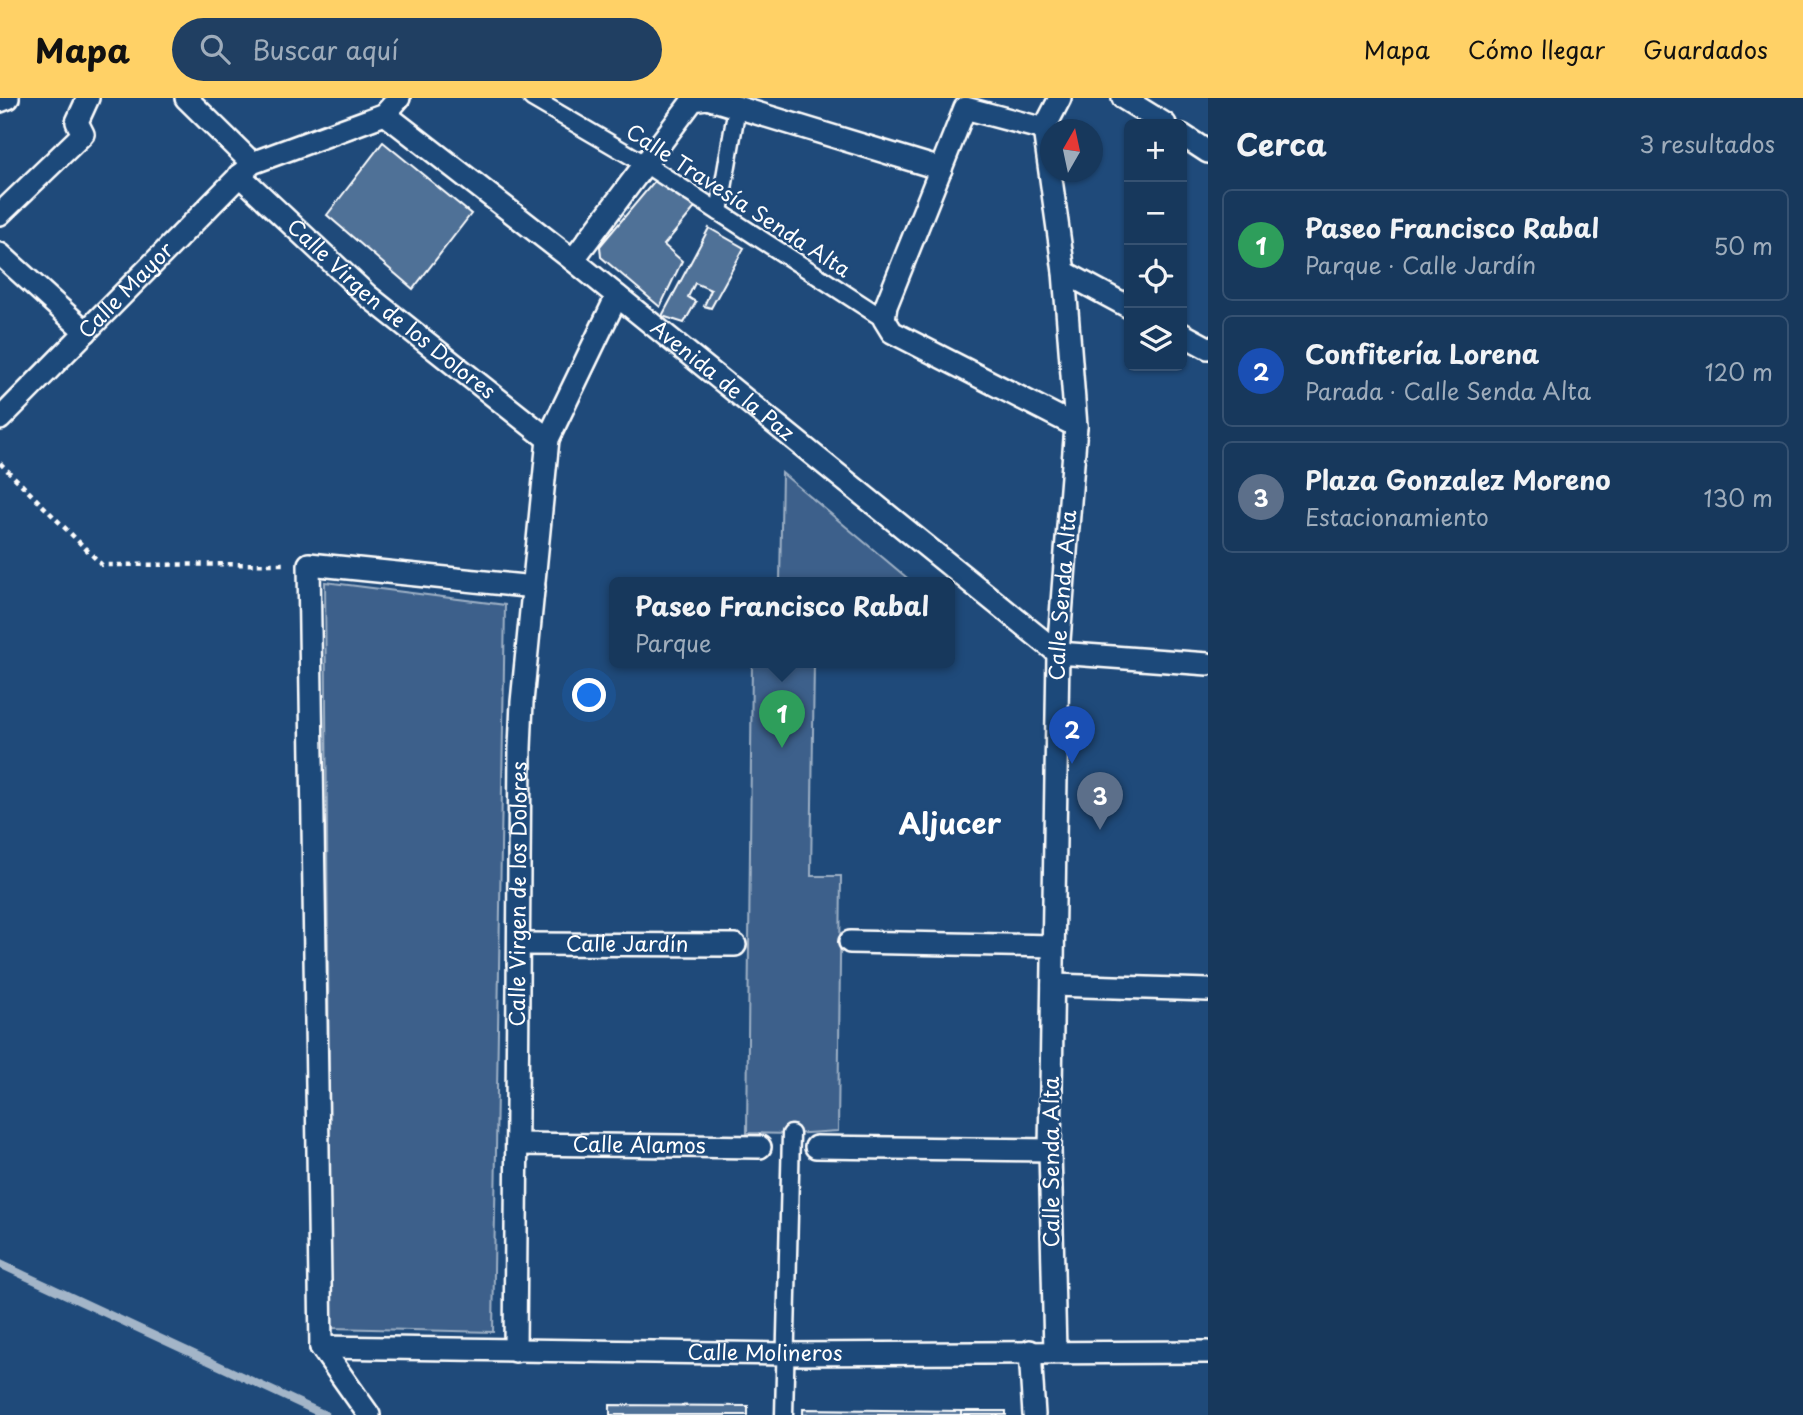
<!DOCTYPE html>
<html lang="es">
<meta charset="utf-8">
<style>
body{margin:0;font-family:"Playpen Sans",sans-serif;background:#203f62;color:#f1f3f6}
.controls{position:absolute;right:21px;top:21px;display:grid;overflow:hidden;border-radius:10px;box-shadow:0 2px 5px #0004}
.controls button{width:63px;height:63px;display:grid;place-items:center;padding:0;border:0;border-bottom:2px solid #365272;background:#17385c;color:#f1f3f6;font:35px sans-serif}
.compass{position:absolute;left:1040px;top:21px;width:63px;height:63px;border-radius:50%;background:#17385c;box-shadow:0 2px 5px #0004;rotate:9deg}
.you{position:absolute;left:590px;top:598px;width:24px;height:24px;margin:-18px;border:5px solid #fff;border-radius:50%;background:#1a73e8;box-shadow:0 0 0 10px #1a73e833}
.badge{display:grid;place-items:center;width:46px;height:46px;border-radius:50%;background:#ffd166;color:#fff;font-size:23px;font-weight:700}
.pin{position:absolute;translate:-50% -58px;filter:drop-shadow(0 2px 4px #0008)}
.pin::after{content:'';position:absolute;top:37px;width:24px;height:21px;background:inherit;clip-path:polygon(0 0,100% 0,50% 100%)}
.popup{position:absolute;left:609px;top:479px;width:346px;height:91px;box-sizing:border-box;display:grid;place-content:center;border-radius:10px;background:#17385c;filter:drop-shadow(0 2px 5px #0005);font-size:23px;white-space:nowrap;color:#9eacbb}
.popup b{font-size:26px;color:#f1f3f6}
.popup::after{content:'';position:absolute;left:50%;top:100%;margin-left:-14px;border:14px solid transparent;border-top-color:#17385c}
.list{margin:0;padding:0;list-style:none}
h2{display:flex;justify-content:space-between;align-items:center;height:91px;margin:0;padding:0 28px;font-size:30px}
h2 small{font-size:23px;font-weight:400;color:#9eacbb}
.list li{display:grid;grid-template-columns:46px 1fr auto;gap:21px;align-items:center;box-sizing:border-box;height:112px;margin:0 14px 14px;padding:0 14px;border:2px solid #365272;border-radius:10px}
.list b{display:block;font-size:26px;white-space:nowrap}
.list p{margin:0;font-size:23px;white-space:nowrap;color:#9eacbb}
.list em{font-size:23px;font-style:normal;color:#9eacbb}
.icon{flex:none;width:38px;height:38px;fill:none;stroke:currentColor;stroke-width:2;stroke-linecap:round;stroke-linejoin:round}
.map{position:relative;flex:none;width:1208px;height:1317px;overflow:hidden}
header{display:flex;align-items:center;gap:42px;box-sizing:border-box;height:98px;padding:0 35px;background:#ffd166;color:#111}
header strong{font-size:33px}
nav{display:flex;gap:38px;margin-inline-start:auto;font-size:24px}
.search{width:490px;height:63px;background:#203f62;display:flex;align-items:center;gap:18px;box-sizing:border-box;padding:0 24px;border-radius:38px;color:#9eacbb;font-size:26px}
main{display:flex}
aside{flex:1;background:#17385c}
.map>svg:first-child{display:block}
.green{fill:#3c618b;stroke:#9eb0c5;stroke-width:2}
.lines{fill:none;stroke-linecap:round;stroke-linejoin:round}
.stream{stroke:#a3b5c8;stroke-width:8}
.building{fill:#507197;stroke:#fff;stroke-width:2}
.pedestrian-casing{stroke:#fff;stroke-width:21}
.minor-casing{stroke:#fff;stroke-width:26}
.path{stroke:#fff;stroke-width:4.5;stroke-dasharray:5 5;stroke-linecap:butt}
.pedestrian{stroke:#1f4a7a;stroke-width:16}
.minor{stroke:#1f4a7a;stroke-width:21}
.labels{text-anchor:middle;stroke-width:5;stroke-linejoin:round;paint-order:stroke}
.street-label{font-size:21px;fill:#fff;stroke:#1f4a7a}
.district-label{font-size:28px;font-weight:bold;fill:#fff;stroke:#1f4a7a}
</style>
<header>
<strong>Mapa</strong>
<div class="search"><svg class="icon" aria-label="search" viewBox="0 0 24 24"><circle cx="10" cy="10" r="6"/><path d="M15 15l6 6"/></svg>Buscar aquí</div>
<nav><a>Mapa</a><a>Cómo llegar</a><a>Guardados</a></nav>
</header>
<main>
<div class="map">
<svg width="1208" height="1317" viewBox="0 0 1208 1317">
<rect width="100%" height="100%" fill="#1f4a7a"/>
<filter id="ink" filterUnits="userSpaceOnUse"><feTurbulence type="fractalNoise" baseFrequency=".0143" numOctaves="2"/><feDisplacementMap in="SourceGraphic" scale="14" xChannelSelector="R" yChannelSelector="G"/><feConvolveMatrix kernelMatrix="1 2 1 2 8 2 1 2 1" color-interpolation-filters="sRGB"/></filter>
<g filter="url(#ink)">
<g class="green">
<path d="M782 375 912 484H780Z"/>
<path d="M325 484 505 507 493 1234 331 1230Z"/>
<path d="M752 564H814L811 778H841L838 1033 791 1036 747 1035Z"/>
</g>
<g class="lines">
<path class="stream" d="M0 1166 325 1317"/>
</g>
<g class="building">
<path d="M383 44 471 116 413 191 327 117Z"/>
<path d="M657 80 698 106 664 147 682 163 660 209 601 159 600 148Z"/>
<path d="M709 130 744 150 711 210 704 208 711 192 695 185 688 199 696 204 684 225 662 218Z"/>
<path d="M610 1307 748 1308V1317H610Z"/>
<path d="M803 1311 961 1313V1317H803Z"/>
<rect x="961" y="1313" width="45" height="4"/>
</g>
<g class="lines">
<g class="pedestrian-casing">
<g id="pedestrian">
<path d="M532 0 645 66 884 221"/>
<path d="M719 114 737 9"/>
<path d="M784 1317 791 1036"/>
</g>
</g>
<g class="minor-casing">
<g id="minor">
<path d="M186 0 252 65"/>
<path d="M1123 0 1165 26"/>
<path d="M0 3 8 0"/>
<path id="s1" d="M385 16 573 162 1058 555"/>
<path d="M1044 31 965 10 886 208 884 221 892 234 1076 328"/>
<path d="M1182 37 1208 54"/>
<path id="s2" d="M239 77 368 198 548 341"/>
<path d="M0 116 83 36 77 24 88 0"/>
<path d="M0 156 86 234"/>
<path d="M573 162 693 2 707 0 941 71"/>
<path d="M1064 174 1129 209"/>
<path d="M1182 236 1208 250"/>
<path id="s3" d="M0 321 252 65 385 16 399 0"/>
<path d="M1058 555 1208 566"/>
<path d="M850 844 1053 848"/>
<path id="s4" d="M520 846 735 847"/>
<path d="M1053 887 1208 892"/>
<path id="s5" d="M517 1046 760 1049"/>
<path d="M816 1049 1050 1052"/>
<path d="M321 1249 309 466 534 489"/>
<path id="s6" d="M321 1249 785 1256 1208 1254"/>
<path d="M321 1249 369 1317"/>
<path id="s7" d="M515 1253 520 650 522 604 548 341 617 198"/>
<path d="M1030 1253 1034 1317"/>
<path id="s8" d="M1055 1253 1050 1052 1058 555 1076 328 1064 174 1044 31 1060 0"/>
</g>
</g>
<path class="path" d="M0 365 102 467 286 466"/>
<use href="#pedestrian" class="pedestrian"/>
<use href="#minor" class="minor"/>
</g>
</g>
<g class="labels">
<g class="street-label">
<text transform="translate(738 103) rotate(33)" y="7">Calle Travesía Senda Alta</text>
<text dy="7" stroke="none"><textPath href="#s3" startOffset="180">Calle Mayor</textPath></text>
<text dy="7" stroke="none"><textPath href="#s2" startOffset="203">Calle Virgen de los Dolores</textPath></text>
<text dy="7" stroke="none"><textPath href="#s1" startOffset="430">Avenida de la Paz</textPath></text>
<text dy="7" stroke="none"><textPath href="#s8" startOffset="756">Calle Senda Alta</textPath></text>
<text dy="7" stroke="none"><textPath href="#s7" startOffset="457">Calle Virgen de los Dolores</textPath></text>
<text dy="7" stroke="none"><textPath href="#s4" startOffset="107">Calle Jardín</textPath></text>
<text dy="7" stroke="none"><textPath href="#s5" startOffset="122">Calle Álamos</textPath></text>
<text transform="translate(1052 1064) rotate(-90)" y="7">Calle Senda Alta</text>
<text dy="7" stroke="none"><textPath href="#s6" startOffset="444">Calle Molineros</textPath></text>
</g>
<g class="district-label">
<text x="950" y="736">Aljucer</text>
</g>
</g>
</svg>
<div class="controls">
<button>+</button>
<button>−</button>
<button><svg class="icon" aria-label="locate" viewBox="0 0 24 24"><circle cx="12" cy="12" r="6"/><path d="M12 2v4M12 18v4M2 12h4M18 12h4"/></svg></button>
<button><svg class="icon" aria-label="layers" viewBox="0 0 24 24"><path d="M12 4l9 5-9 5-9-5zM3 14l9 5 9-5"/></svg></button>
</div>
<svg class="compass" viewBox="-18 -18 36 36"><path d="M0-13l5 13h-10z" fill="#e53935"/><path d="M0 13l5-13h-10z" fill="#9eacbb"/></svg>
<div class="you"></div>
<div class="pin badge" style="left:782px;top:650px;background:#2e9e5b">1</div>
<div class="popup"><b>Paseo Francisco Rabal</b>Parque</div>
<div class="pin badge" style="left:1072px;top:666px;background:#1a4fb4">2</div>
<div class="pin badge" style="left:1100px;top:732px;background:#5c6f8a">3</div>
</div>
<aside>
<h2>Cerca<small>3 resultados</small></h2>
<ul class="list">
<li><span class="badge" style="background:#2e9e5b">1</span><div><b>Paseo Francisco Rabal</b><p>Parque · Calle Jardín</p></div><em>50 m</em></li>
<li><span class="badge" style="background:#1a4fb4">2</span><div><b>Confitería Lorena</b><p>Parada · Calle Senda Alta</p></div><em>120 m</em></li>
<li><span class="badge" style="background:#5c6f8a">3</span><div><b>Plaza Gonzalez Moreno</b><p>Estacionamiento</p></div><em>130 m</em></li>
</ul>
</aside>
</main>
